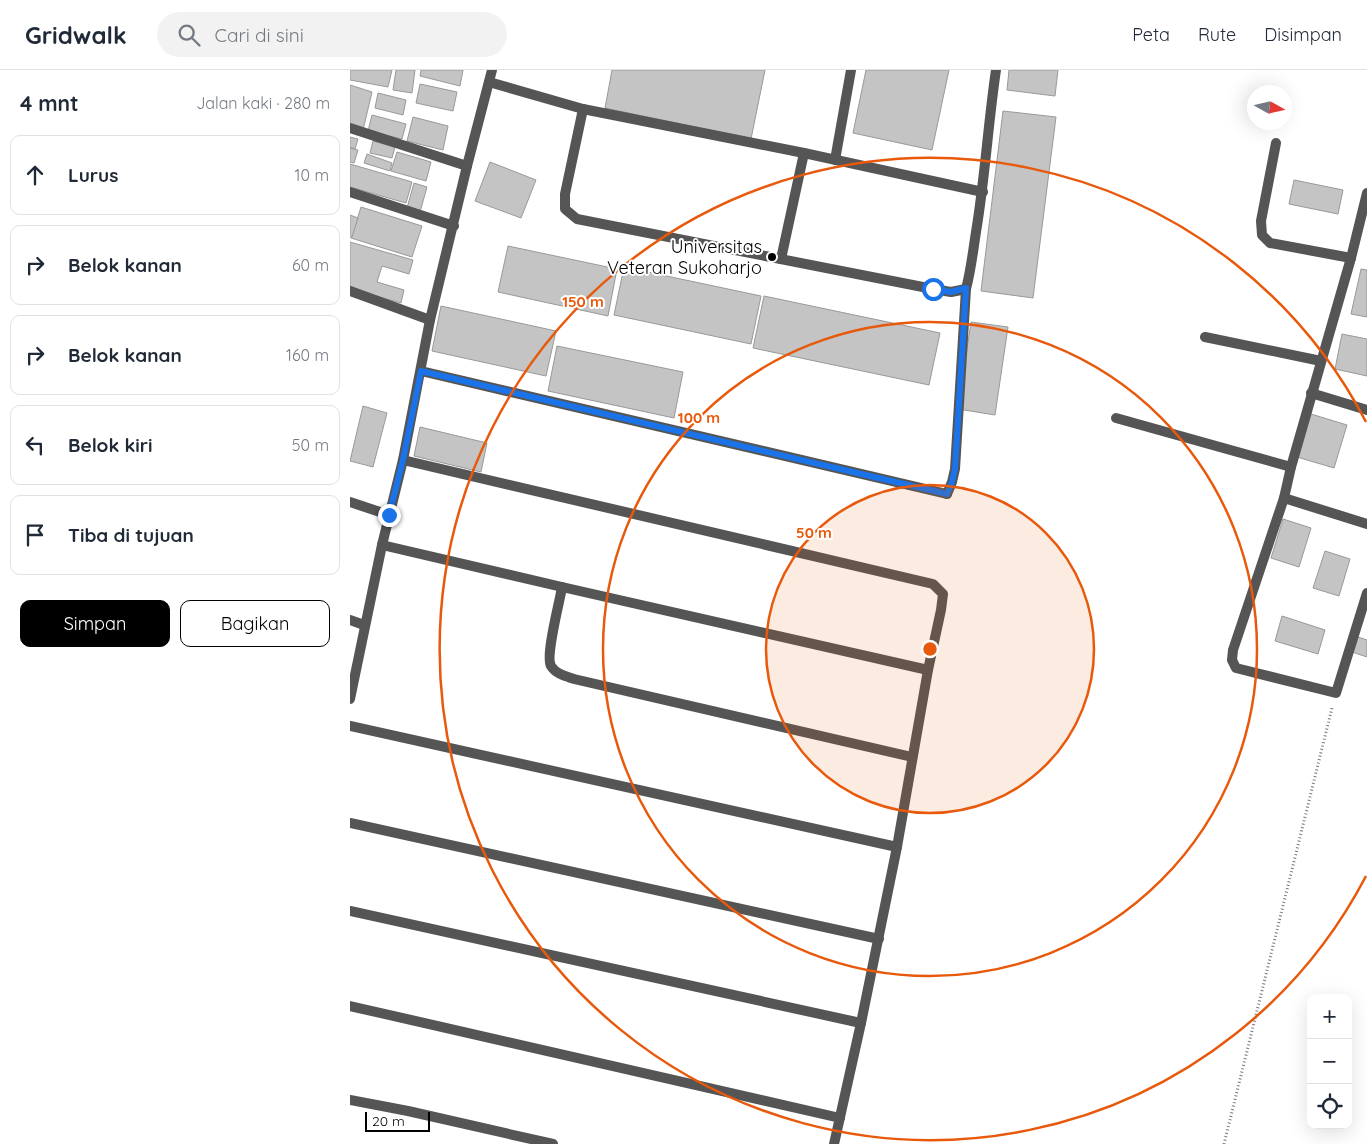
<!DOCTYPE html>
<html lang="id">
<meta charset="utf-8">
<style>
body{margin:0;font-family:Quicksand,sans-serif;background:#f2f2f3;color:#1f2937}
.controls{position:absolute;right:15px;bottom:15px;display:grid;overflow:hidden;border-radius:10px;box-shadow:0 5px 20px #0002}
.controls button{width:45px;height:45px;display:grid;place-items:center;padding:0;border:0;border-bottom:1px solid #e0e1e3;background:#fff;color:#1f2937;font:25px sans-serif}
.compass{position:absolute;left:897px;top:15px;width:45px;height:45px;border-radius:50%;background:#fff;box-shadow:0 5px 20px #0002;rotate:98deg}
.scale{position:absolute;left:15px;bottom:12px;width:65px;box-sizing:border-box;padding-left:5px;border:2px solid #000;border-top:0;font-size:14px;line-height:18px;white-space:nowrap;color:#000;-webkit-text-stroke:4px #fff;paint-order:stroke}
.stop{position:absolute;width:15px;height:15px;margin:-11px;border:4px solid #1a73e8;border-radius:50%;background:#fff}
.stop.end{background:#1a73e8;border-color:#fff;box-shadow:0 1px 5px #0008}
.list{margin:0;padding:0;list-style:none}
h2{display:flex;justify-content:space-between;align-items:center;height:65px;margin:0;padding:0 20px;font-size:21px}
h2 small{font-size:16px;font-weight:400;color:#747a83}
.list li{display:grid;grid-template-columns:32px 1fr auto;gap:15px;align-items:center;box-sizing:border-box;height:80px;margin:0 10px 10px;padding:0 10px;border:1px solid #e0e1e3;border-radius:10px}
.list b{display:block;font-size:19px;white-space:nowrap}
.list em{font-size:16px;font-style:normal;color:#747a83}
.actions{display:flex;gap:10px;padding:15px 20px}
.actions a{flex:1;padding:11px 0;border:1px solid #000;border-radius:10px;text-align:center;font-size:18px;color:#000}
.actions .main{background:#000;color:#fff}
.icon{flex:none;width:28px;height:28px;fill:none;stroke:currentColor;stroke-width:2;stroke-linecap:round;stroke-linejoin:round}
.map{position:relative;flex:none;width:1017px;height:1074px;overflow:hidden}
header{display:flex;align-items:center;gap:30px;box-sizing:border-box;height:70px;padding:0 25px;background:#fff;border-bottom:1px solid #e0e1e3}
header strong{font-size:24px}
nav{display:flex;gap:28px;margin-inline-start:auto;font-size:18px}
.search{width:350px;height:45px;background:#f2f2f3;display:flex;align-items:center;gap:12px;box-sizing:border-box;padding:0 18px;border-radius:28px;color:#747a83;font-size:19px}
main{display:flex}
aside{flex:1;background:#fff}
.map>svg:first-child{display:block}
.building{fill:#c4c4c4;stroke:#999}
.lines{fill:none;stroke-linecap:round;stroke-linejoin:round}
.path{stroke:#777;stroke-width:3;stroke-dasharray:1 2.5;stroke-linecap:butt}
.service{stroke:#555;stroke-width:10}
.minor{stroke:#555;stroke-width:10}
.route{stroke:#1a73e8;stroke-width:6}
.ring{fill:none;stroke:#e8590c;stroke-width:2.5}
.poi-dot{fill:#000;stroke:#fff;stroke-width:2}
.labels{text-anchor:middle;stroke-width:4;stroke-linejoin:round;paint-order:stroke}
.poi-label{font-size:18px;fill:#000;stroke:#fff;text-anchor:end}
.centre{fill:#e8590c;stroke:#fff;stroke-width:2.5}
.ring-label{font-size:15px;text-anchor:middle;font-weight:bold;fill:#e8590c;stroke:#fff;stroke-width:4;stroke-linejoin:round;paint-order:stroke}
</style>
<header>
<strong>Gridwalk</strong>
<div class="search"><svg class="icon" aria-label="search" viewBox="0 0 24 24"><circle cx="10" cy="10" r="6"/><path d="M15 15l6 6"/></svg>Cari di sini</div>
<nav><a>Peta</a><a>Rute</a><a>Disimpan</a></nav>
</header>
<main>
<aside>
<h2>4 mnt<small>Jalan kaki · 280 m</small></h2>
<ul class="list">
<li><svg class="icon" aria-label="ahead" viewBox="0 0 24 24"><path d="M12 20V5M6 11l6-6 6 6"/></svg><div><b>Lurus</b></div><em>10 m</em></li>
<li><svg class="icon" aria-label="right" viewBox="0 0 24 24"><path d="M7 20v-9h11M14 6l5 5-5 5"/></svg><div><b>Belok kanan</b></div><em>60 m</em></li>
<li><svg class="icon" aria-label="right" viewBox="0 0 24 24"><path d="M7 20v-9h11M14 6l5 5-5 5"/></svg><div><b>Belok kanan</b></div><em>160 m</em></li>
<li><svg class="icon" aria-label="left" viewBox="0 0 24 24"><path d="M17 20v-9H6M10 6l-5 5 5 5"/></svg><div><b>Belok kiri</b></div><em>50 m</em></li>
<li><svg class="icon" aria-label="arrive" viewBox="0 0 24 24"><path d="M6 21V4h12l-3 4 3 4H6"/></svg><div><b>Tiba di tujuan</b></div></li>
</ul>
<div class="actions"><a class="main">Simpan</a><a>Bagikan</a></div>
</aside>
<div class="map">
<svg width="1017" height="1074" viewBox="0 0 1017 1074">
<rect width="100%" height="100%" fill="#fff"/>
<g class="building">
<path d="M0 0H42L38 17 0 10Z"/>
<path d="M46 0H65L62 23 43 20Z"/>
<path d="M71 0H113L110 16 70 6Z"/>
<path d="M262 0H415L401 69 255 38Z"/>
<path d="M516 0H599L582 80 503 63Z"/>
<path d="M659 0H708L705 26 657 20Z"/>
<path d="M70 14 107 22 103 41 66 33Z"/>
<path d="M0 15 22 22 13 60 0 56Z"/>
<path d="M28 23 56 30 53 45 25 38Z"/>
<path d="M653 41 706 47 683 228 631 221Z"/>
<path d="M22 45 56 54 52 69 18 61Z"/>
<path d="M63 47 98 56 93 80 57 71Z"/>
<path d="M0 67 8 69 5 79 0 77Z"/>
<path d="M23 71 45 77 42 88 20 83Z"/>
<path d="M0 78 8 80 4 93 0 92Z"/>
<path d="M47 82 81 92 76 111 41 101Z"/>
<path d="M17 84 42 93 40 101 14 93Z"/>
<path d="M140 92 186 110 171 148 125 131Z"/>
<path d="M0 94 62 112 56 133 0 117Z"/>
<path d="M944 110 993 120 988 144 939 134Z"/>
<path d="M64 113 77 117 70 142 57 138Z"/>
<path d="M11 137 72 156 62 187 1 168Z"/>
<path d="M0 145 8 148 2 167H0Z"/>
<path d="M0 172 63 190 59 204 32 196 27 212 54 220 51 233 0 219Z"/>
<path d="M158 176 267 199 258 246 148 222Z"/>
<path d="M274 197 411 226 401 274 264 245Z"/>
<path d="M1011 199 1017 200V247L1001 244Z"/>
<path d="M414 226 590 263 579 315 403 278Z"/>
<path d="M91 236 206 261 196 306 82 281Z"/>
<path d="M621 252 658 257 645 345 608 339Z"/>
<path d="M992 264 1017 269V306L985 299Z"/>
<path d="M207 276 333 302 324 348 198 321Z"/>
<path d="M13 336 37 343 23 397 0 391Z"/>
<path d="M961 344 997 355 984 398 947 387Z"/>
<path d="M70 357 137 373 131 402 64 386Z"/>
<path d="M933 449 961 458 949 497 921 488Z"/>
<path d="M975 481 1000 489 989 526 963 518Z"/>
<path d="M932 546 975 560 968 584 925 571Z"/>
<path d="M1008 567 1017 570V587L1002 582Z"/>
</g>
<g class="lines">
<path class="path" d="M874 1074 982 638"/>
<g class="service">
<path d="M139 12 233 39 454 83 633 122"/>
<path d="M233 39 215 124V139L227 149 583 219 601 222 616 219"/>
<path d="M485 90 501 0"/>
<path d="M431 189 454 83"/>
<path d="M597 424 602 412 605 399 616 219C621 200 623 181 626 162 635 108 638 54 646 0"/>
</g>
<g class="minor">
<path d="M0 58 117 96"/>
<path d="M926 73 911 151 912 165 920 173 1001 188"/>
<path d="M0 122 104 156"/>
<path d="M1017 123 1001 188 941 397 934 428 1017 454"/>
<path d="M0 221 80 250"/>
<path d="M855 267 971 291"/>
<path d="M71 301 597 424"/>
<path d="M961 323 1017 340"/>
<path d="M766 348 941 397"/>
<path d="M53 390 583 514 593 524 591 540 578 600 547 777 511 953 484 1074"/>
<path d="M934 428 883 580 882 590 886 598 986 623 1017 523"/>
<path d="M0 432 39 445"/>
<path d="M32 475 212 517 578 600"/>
<path d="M212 517C210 531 195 586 201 596 206 604 215 606 224 609L562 687"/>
<path d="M0 550 14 555"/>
<path d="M0 629 32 475 53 390 80 250 117 96 142 0"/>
<path d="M0 656 547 777"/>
<path d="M0 753 529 869"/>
<path d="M0 841 511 953"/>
<path d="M0 936 490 1048"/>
<path d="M0 1030 58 1041 203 1074"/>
</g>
</g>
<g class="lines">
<path class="route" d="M39 445 53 390 71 301 597 424 602 412 605 399 616 218 601 222 583 219"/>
</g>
<circle cx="580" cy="579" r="164" fill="#e8590c" fill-opacity=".12"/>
<g class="ring">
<circle cx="580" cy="579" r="164"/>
<circle cx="580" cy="579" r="327"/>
<path d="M1016 806A491 491 0 1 1 1016 352"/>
</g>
<circle class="poi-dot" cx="422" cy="187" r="5"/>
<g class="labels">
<g class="poi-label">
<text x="412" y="183">Universitas<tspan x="412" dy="21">Veteran Sukoharjo</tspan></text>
</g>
</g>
<circle cx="580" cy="579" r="8" class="centre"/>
<g class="ring-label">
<text x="233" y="237">150 m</text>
<text x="349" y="353">100 m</text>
<text x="464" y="468">50 m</text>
</g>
</svg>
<div class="controls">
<button>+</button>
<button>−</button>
<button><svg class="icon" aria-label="locate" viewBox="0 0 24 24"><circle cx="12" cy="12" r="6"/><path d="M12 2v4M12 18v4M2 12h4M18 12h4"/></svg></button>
</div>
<svg class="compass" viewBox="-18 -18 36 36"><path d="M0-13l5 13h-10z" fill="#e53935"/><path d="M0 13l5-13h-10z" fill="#747a83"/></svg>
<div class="scale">20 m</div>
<div class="stop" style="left:583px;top:219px"></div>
<div class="stop end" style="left:39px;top:445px"></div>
</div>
</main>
